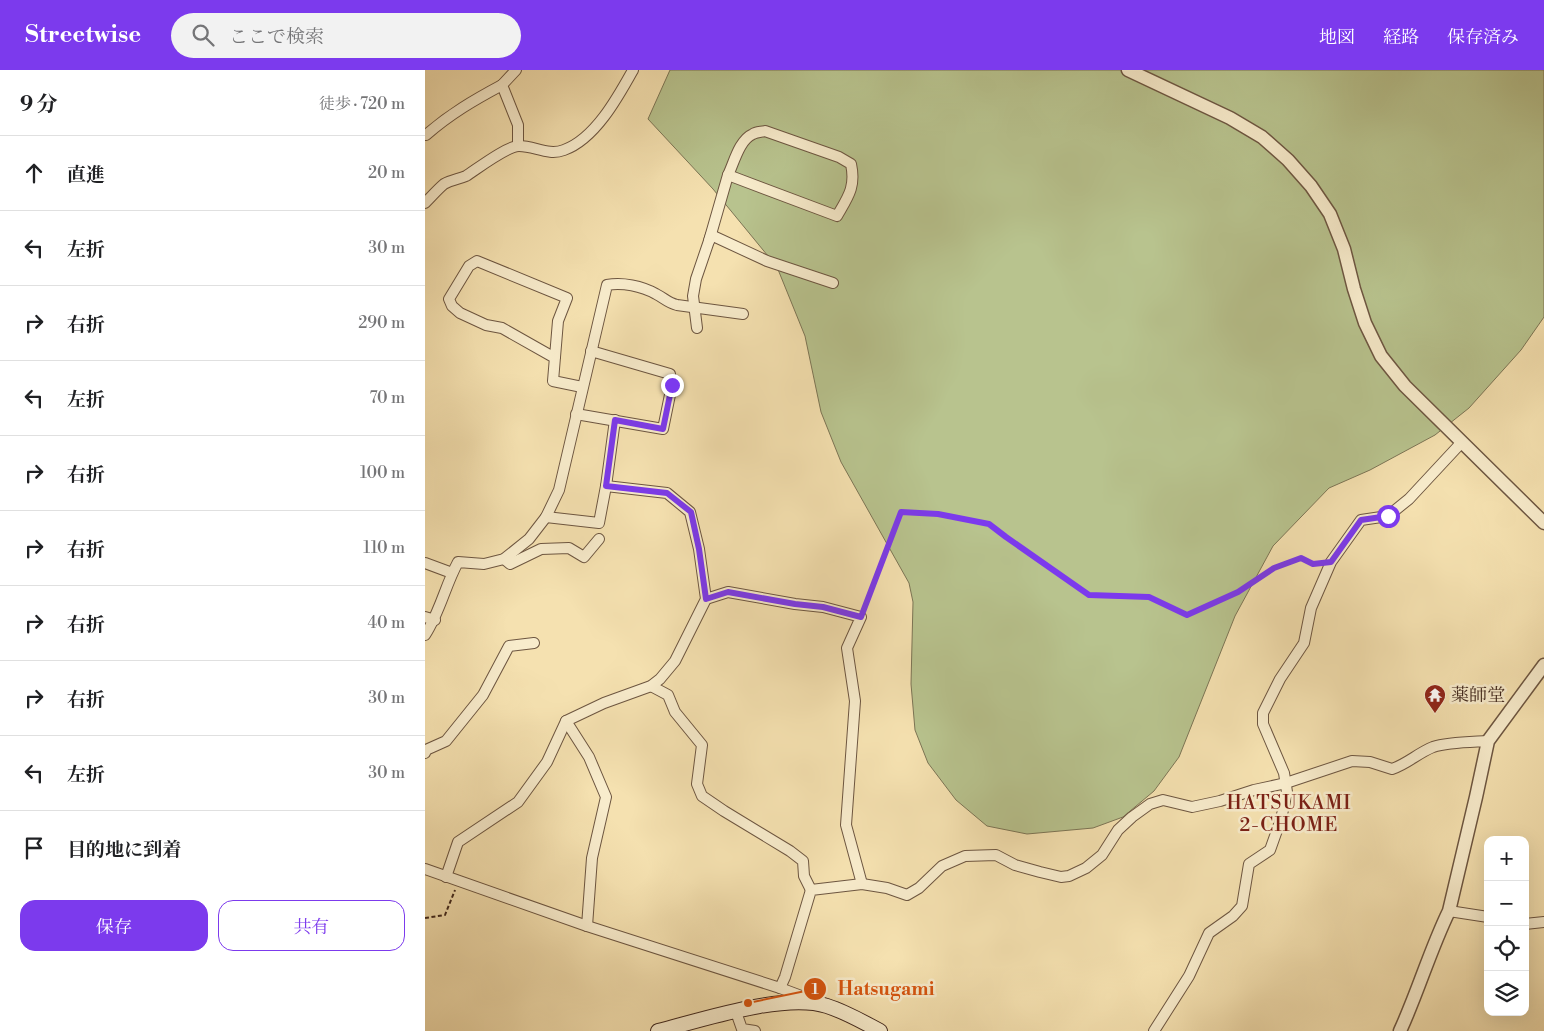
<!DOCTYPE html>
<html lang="ja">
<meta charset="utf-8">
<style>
body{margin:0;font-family:"Libre Bodoni","Noto Serif JP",serif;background:#f2f2f2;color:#202124}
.controls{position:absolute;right:15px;bottom:15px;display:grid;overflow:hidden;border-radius:10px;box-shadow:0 5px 20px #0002}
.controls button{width:45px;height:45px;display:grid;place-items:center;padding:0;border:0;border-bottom:1px solid #e0e0e0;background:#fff;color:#202124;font:25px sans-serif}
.stop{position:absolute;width:15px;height:15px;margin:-11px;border:4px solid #7c3aed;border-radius:50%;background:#fff}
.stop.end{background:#7c3aed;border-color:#fff;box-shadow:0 1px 5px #0008}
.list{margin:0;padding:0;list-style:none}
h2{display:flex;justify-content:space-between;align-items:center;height:65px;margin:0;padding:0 20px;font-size:21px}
h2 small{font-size:16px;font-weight:400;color:#757577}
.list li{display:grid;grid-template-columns:32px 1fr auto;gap:15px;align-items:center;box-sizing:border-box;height:75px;padding:0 20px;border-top:1px solid #e0e0e0}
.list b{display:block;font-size:19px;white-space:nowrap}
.list em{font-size:16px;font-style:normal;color:#757577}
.actions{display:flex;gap:10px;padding:15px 20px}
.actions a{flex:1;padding:11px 0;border:1px solid #7c3aed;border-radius:15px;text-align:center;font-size:18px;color:#7c3aed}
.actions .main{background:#7c3aed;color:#fff}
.icon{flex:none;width:28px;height:28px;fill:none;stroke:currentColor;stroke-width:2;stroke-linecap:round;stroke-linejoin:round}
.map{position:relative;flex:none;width:1119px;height:961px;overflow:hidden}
header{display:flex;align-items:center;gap:30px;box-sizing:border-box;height:70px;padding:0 25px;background:#7c3aed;color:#fff}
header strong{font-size:24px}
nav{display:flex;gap:28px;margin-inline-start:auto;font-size:18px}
.search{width:350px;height:45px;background:#f2f2f2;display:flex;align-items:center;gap:12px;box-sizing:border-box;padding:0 18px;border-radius:28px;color:#757577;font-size:19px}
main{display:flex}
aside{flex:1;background:#fff}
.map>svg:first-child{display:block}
.green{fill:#b8c38e;stroke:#7c7555}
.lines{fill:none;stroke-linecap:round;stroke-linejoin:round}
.minor-casing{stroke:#6d5641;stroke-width:12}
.tertiary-casing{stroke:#6d5641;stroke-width:15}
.secondary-casing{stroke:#40271c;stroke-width:16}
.path{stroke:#40271c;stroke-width:2;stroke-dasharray:4 2.5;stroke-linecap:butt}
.minor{stroke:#f8eccc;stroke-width:10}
.tertiary{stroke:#f8eccc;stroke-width:12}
.secondary{stroke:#f8eccc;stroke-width:14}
.route{stroke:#7c3aed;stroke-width:6}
.labels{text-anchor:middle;stroke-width:5;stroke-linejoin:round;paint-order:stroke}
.poi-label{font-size:18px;fill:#40271c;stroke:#f8eccc;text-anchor:start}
.neighbourhood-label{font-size:19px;letter-spacing:1px;fill:#7a1f14;stroke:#f8eccc}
.leader{fill:none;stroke:#d7540e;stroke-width:2}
.callout-dot{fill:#d7540e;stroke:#f8eccc;stroke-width:2}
.mark-label{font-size:15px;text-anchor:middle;font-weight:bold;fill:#fff}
.callout-label{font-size:19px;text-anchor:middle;font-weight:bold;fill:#d7540e;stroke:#f8eccc;stroke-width:5;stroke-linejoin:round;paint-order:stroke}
</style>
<header>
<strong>Streetwise</strong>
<div class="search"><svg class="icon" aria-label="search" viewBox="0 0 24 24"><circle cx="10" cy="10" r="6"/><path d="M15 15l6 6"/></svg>ここで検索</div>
<nav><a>地図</a><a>経路</a><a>保存済み</a></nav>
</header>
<main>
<aside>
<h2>9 分<small>徒歩 · 720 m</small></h2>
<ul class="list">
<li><svg class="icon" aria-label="ahead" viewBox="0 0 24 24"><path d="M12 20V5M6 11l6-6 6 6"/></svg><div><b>直進</b></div><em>20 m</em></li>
<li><svg class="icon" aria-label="left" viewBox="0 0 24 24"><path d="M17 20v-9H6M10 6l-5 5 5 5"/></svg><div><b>左折</b></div><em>30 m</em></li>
<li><svg class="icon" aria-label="right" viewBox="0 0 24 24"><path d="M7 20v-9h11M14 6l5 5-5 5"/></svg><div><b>右折</b></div><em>290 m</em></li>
<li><svg class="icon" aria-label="left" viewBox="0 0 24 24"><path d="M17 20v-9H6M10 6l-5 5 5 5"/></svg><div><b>左折</b></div><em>70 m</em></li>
<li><svg class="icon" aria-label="right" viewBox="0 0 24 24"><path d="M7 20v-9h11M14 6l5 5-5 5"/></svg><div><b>右折</b></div><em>100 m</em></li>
<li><svg class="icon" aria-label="right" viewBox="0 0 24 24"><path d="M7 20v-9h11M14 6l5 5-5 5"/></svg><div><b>右折</b></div><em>110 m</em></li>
<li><svg class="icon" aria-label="right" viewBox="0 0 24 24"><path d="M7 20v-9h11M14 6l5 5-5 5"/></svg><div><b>右折</b></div><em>40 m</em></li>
<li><svg class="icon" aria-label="right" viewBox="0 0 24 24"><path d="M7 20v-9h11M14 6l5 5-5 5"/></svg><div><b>右折</b></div><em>30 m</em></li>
<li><svg class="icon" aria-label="left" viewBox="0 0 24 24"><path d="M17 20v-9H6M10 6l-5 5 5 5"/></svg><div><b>左折</b></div><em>30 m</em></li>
<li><svg class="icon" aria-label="arrive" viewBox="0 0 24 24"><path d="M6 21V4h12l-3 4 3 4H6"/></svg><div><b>目的地に到着</b></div></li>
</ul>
<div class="actions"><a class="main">保存</a><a>共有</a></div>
</aside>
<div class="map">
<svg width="1119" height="961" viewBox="0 0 1119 961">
<rect width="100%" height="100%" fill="#f5e1b0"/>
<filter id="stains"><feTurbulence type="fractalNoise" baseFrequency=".004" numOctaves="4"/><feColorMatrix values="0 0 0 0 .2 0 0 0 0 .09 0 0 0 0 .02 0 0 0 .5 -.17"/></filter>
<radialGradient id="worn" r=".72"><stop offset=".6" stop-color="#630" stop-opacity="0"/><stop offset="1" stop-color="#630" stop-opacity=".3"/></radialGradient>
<path class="green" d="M245 0H1119V247L1096 280 1044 338 1010 365 945 400 904 418 848 476 810 546 754 687 729 721 698 747 668 758 602 764 562 756 531 730 503 693 490 660 486 614 488 532 484 513 416 392 396 342 380 266 352 197 288 119 223 49Z"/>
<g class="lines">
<g class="minor-casing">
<g id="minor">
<path d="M91 0 77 15 93 55V76"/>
<path d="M340 61 414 87 426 94C431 117 423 127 412 146L303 105C309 93 314 70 328 64 331 62 336 62 340 61Z"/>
<path d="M1 65C25 44 49 30 77 15"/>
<path d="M0 133C6 127 12 120 19 114 26 110 34 109 41 106 52 99 82 76 94 76 110 76 123 86 139 80 170 69 193 27 208 0"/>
<path d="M286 165 342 191 408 213"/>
<path d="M284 171 303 105"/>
<path d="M272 258 268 226 271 209 286 165"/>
<path d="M130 288 77 258 61 255 35 243 27 236 24 229 44 196 52 191 142 228 133 251 128 311 157 317"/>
<path d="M151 344 238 359 247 315 245 304 166 281"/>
<path d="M121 447 174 453 181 416 190 350"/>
<path d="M79 489 85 494 116 479 144 478 159 487 174 469"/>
<path d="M0 493 27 503"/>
<path d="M281 529 303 522 370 534 398 537 436 547 422 578 430 631 421 755 437 814"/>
<path d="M0 547 10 550"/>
<path d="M0 565C15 542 20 516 33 492L59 494 79 489 104 469 121 447 134 420 182 215C197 212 217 216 231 224 239 228 243 233 252 235L318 244"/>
<path d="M226 616 243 625 250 642 277 675 272 714 277 726 299 741 365 781 378 791 379 806 386 820"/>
<path d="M141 651 164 687 181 727 167 788 162 856"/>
<path d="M0 683 1 680 21 671 58 625 84 576 109 573"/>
<path d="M0 799 162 856 355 918 387 930"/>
<path d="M21 807 33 772 93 732 122 692 141 651 179 633 226 616 235 609 250 591 281 529 274 479 265 442 242 423 181 416"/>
<path d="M1024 841 1063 847"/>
<path d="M1100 854 1119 852"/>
<path d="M355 918 360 907 386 820 437 814 462 818 482 825 494 818 517 796 540 786 571 785 590 795 615 802 636 807 644 806 661 798 677 785 693 760 707 747 725 734 738 730 767 737 795 731 829 720 861 713 927 691 945 692 967 699C982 694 993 683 1008 677 1023 672 1047 672 1063 671"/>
<path d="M311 942 317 959 330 961"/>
<path d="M729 961 764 906 784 863 808 846 817 836 824 794 845 780 856 749 862 722 859 703 838 654V643L855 609 879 573 886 538 906 492 936 450 963 446 984 429 1037 372"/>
</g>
</g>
<g class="tertiary-casing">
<g id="tertiary">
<path d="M703 0 805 48 837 67 863 90 886 116 905 144 919 179 929 219 940 253 956 286 980 316 1119 453"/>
<path d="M975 961C993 922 1005 880 1024 841L1051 727 1063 671 1119 595"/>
</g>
</g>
<g class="secondary-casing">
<path id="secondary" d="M233 961C277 950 360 922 402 936 421 942 438 952 455 961"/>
</g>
<g class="path">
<path d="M439 538 476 442 513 444 564 454 581 467 664 525 724 527 762 545 813 522 849 499 876 489 888 494H894"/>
<path d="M0 848 20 845 30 820"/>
</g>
<use href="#minor" class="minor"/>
<use href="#tertiary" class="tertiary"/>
<use href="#secondary" class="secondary"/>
</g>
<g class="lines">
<path class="route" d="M247 315 238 359 190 350 181 416 242 423 266 442 274 479 281 529 303 522 370 534 398 537 436 547 476 442 513 444 564 454 581 467 664 525 724 527 762 545 813 522 849 498 876 488 888 494 906 492 936 450 963 446"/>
</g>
<defs>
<g id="temple-pin" transform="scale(1.125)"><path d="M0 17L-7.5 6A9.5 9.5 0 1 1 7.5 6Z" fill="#8f2418" stroke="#f8eccc"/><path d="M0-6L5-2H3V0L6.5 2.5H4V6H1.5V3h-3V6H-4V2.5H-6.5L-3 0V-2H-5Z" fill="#fff"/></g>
</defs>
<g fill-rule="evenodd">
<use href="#temple-pin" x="1010" y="625"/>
</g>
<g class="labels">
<g class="poi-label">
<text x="1026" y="631">薬師堂</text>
</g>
<g class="neighbourhood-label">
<text x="864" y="739">HATSUKAMI<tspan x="864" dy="22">2-CHOME</tspan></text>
</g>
</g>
<path class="leader" d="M323 933L390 919"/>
<g class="callout-dot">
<circle cx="323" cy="933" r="5"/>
<circle cx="390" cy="919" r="12"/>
</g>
<g class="mark-label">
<text x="390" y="924">1</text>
</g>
<g class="callout-label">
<text x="461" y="925">Hatsugami</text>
</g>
<rect width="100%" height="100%" filter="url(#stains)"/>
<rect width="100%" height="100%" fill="url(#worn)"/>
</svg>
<div class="controls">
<button>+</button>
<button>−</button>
<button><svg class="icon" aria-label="locate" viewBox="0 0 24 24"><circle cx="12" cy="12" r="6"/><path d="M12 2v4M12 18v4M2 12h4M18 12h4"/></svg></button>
<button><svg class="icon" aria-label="layers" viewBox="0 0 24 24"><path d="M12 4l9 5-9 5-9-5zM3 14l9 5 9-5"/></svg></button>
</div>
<div class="stop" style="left:963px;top:446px"></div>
<div class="stop end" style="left:247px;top:315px"></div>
</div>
</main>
